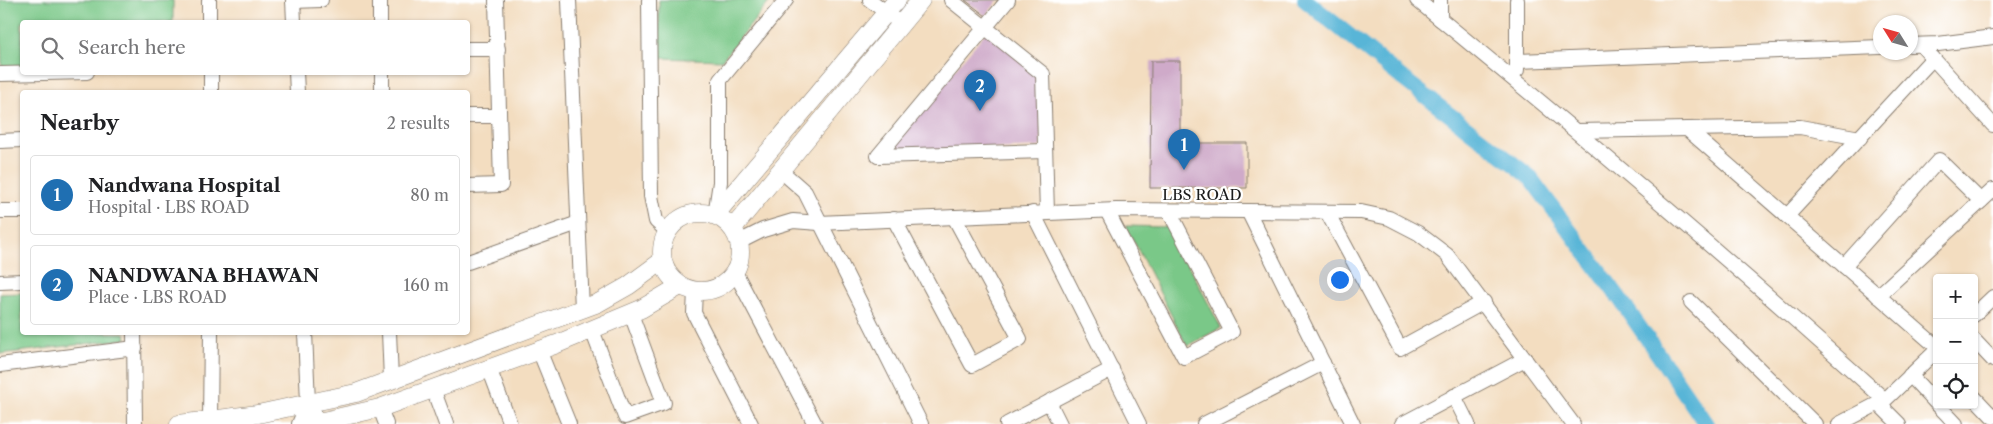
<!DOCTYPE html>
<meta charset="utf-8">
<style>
body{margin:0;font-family:"Libre Caslon Text",serif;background:#f6f6f6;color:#202124}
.controls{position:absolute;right:15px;bottom:15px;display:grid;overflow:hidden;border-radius:5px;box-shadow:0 1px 4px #0004}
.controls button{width:45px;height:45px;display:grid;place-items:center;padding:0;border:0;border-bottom:1px solid #e0e0e0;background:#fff;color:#202124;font:25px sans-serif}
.compass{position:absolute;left:1873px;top:15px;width:45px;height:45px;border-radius:50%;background:#fff;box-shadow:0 1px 4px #0004;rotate:307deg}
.you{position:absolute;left:1339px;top:279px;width:18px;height:18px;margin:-12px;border:4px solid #fff;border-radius:50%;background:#1a73e8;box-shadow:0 0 0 8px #1a73e833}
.badge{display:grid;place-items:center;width:32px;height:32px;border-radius:50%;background:#1f6fb2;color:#fff;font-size:16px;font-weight:700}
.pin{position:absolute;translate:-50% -41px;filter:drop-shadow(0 1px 2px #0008)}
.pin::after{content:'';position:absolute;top:26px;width:18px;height:15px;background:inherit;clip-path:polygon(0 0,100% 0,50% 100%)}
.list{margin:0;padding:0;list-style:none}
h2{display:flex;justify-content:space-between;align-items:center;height:65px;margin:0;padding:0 20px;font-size:21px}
h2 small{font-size:16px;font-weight:400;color:#757577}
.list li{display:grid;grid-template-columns:32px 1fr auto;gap:15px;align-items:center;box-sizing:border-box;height:80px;margin:0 10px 10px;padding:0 10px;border:1px solid #e0e0e0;border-radius:5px}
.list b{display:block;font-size:19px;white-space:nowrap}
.list p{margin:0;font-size:16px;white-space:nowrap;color:#757577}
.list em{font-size:16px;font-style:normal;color:#757577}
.icon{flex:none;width:28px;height:28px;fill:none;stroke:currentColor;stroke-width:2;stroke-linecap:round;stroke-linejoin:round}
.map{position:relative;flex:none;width:1993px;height:424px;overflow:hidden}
.search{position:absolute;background:#fff;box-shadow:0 1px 4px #0004;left:20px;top:20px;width:450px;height:55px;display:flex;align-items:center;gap:12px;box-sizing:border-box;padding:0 18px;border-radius:5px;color:#757577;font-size:19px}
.panel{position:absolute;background:#fff;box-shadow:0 1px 4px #0004;left:20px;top:90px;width:450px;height:245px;border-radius:5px}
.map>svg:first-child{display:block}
.green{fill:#7ac888;stroke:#4b7252}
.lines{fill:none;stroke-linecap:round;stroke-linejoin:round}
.canal{stroke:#59b5d7;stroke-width:16}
.building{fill:#cfaac9}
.minor-casing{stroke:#887c6e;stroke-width:16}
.tertiary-casing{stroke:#887c6e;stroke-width:19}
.minor{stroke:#fff;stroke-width:14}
.tertiary{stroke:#fff;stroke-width:18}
.labels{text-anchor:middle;stroke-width:4.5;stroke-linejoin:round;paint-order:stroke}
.street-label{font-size:15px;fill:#1c1c1c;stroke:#fff}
</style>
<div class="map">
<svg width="1993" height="424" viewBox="0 0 1993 424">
<rect width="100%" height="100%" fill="#fff"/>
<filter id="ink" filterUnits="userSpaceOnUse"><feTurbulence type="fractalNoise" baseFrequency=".02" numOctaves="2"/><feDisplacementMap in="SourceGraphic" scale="10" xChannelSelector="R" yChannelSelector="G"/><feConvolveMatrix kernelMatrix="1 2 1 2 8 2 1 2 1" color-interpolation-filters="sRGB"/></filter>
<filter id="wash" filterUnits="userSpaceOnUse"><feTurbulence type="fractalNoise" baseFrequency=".0096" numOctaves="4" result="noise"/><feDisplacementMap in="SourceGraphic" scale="20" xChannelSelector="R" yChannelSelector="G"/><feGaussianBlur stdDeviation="1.12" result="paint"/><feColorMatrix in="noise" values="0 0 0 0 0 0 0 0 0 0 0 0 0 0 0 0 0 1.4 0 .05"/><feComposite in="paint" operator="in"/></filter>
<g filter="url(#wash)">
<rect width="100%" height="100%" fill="#f3ddc0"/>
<g class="green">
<path d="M0 0H173V22H22V69H2Z"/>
<path d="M659 0H771L722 60 659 58Z"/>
<path d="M1126 226 1169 227 1221 328 1187 346Z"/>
<path d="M22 293V332L125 333 126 339 0 354V294Z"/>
</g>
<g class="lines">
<path class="canal" d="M1305 0 1402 78 1529 176 1620 299 1706 424"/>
</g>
<g id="blocks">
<g class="building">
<path d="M965 0H998L986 16Z"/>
<path d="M986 32 1043 74 1041 147 885 153Z"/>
<path d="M1151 61H1180V143H1247V188H1150Z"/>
</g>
</g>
</g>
<g filter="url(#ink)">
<use href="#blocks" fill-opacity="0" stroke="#887c6e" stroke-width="1"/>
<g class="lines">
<g class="minor-casing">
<g id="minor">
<path d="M209 0V22"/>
<path d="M293 0 294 22"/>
<path d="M380 0V22"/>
<path d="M569 0 582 309"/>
<path d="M649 0 651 196 656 221 667 231"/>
<path d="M870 0 895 19"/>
<path d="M951 0 1043 74 1047 213"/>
<path d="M1008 0 878 156 1045 151"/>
<path d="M1417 0C1576 130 1733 262 1885 400"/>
<path d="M1440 0V19"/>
<path d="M293 1 321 0"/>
<path d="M1910 45 1938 44 1993 37"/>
<path d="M1921 45 1993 125"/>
<path d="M468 49H498"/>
<path d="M1517 61 1880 47"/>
<path d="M1517 70V0"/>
<path d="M211 72V92"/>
<path d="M296 72 297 92"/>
<path d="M382 72V92"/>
<path d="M0 74 87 72"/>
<path d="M468 116H499"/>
<path d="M1687 129 1937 347"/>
<path d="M1577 131 1800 127 1860 138"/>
<path d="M0 141 22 140"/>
<path d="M780 170 805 192 921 424"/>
<path d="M468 186 501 185 496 0"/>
<path d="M0 211H22"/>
<path d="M1107 211 1184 357 1232 332 1169 211"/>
<path d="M1248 211 1353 424"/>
<path d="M1327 212 1400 348 1484 302"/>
<path d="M1033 213 1139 424"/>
<path d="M715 215 720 182V80L786 0"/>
<path d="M1787 216 1933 58"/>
<path d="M894 219 972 365 1020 339 954 217"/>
<path d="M739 242 763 230 793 221 819 223 1116 210 1361 212 1389 218 1418 233 1447 255 1573 424"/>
<path d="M468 262 578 223"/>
<path d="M1844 266 1939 160 1981 201"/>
<path d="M735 272 815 424"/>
<path d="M0 282 22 281"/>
<path d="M695 291 694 313 751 424"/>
<path d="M1878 296 1993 190"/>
<path d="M1691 302 1815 424"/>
<path d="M1974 315 1993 297"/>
<path d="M592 330 625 417 664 403 631 314"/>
<path d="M134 332 135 424"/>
<path d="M305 332 308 403 319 424"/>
<path d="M389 332 391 380"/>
<path d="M1974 340 1993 360"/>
<path d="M539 350 569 424"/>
<path d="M0 365 135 348"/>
<path d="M489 368 510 424"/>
<path d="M1910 375 1937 404"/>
<path d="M433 389 446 424"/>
<path d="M1454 396 1468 424"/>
<path d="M1974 397 1993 417"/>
<path d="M1049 402 1060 424"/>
<path d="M1878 403 1899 424"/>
<path d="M1938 405 1956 424"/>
<path d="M380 408 386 424"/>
<path d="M210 420 211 332"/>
<path d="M299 424 308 403"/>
<path d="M1007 424 1112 369"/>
<path d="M1204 424 1323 363"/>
<path d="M1402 424 1525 359"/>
<path d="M1839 424 1885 400 1937 350"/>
</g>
</g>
<g class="tertiary-casing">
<g id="tertiary">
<circle cx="701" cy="252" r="39"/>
<path d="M715 215 897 0"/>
<path d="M733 228 921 0"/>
<path d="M179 424 258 414 356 393 598 303 628 286 662 261"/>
<path d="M310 424 380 408 557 344 641 309 680 286"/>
</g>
</g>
<use href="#minor" class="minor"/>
<use href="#tertiary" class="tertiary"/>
</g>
</g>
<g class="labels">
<g class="street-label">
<text x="1202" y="200">LBS ROAD</text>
</g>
</g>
</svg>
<div class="controls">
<button>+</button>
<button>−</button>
<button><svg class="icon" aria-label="locate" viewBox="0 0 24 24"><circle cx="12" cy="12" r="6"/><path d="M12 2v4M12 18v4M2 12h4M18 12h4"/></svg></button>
</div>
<svg class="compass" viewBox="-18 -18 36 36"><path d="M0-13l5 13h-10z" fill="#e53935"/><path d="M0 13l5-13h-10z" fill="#757577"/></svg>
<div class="you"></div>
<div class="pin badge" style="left:1184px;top:170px">1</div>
<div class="pin badge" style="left:980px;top:111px">2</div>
<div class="search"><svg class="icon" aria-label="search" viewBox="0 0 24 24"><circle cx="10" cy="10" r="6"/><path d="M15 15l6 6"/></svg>Search here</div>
<section class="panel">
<h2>Nearby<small>2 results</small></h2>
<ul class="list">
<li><span class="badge">1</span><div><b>Nandwana Hospital</b><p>Hospital · LBS ROAD</p></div><em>80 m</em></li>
<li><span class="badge">2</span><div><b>NANDWANA BHAWAN</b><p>Place · LBS ROAD</p></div><em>160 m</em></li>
</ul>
</section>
</div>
